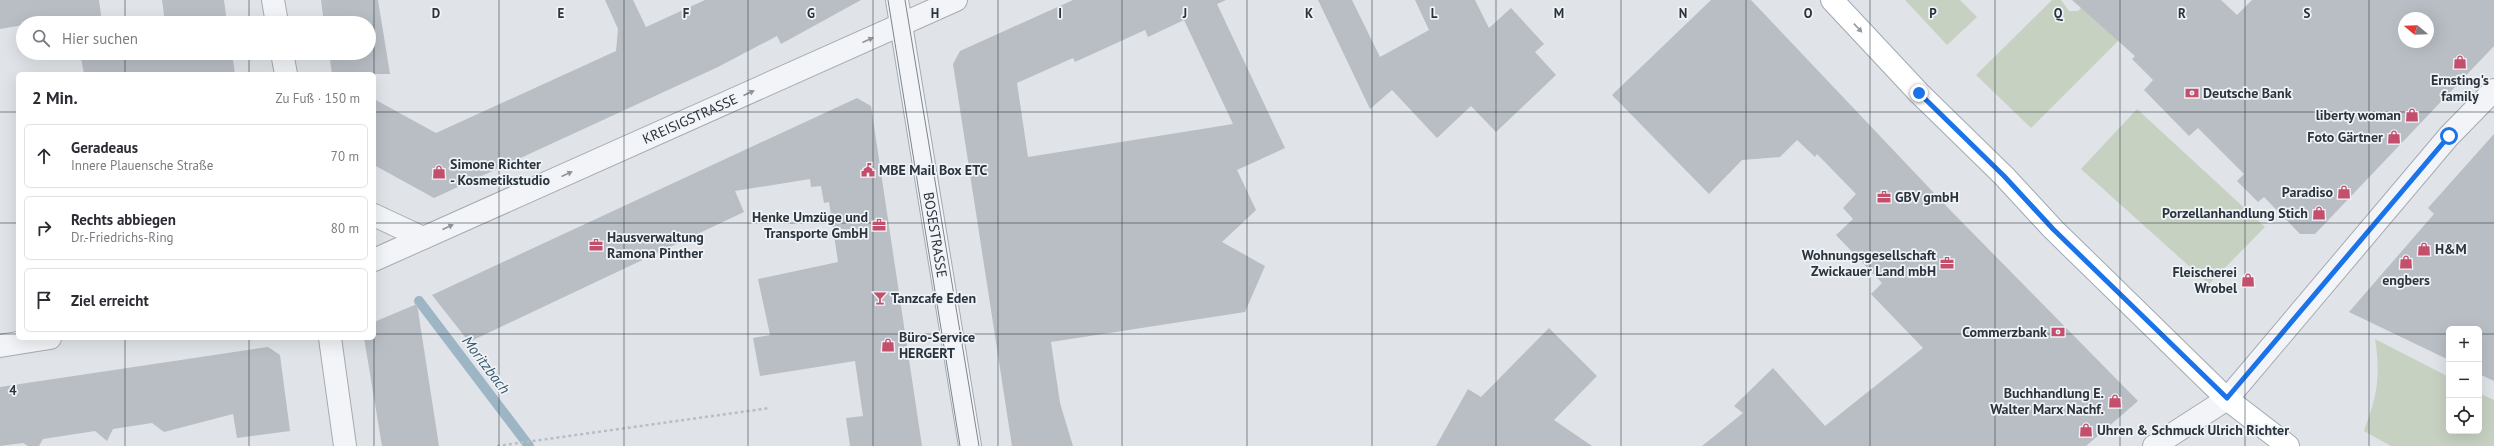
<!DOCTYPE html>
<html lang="de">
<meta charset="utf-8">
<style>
body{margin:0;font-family:"PT Sans",sans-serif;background:#f7f7f7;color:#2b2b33}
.controls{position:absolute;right:12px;bottom:12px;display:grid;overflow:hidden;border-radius:6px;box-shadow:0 4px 16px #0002}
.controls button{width:36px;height:36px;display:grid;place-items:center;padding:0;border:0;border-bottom:1px solid #e1e1e2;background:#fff;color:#2b2b33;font:20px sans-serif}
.compass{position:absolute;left:2398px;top:12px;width:36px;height:36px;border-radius:50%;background:#fff;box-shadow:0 4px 16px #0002;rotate:289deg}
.stop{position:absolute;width:12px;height:12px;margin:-9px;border:3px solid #1a73e8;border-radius:50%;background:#fff}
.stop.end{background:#1a73e8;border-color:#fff;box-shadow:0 1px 4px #0008}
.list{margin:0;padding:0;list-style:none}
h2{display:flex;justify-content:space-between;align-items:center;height:52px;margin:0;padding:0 16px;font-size:17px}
h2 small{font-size:13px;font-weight:400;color:#7c7c81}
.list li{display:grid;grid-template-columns:26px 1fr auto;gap:12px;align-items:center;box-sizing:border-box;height:64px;margin:0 8px 8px;padding:0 8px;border:1px solid #e1e1e2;border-radius:6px}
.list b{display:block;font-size:15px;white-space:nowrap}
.list p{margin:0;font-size:13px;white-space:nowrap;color:#7c7c81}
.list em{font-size:13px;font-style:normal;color:#7c7c81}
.icon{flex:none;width:22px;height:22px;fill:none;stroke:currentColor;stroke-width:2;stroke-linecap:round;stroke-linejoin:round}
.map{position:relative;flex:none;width:2494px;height:446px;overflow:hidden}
.search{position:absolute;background:#fff;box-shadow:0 4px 16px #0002;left:16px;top:16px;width:360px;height:44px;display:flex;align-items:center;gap:10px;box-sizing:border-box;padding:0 14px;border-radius:22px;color:#7c7c81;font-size:15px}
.panel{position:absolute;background:#fff;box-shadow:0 4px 16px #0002;left:16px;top:72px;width:360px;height:268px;border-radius:6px}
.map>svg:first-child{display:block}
.green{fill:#c7d1c2}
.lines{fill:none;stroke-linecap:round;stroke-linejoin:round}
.stream{stroke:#9eb5c5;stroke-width:10}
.building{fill:#b8bec4;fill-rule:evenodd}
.minor-casing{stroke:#a6abb2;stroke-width:24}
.major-casing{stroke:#a0a9b3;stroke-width:24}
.path{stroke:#babec3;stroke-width:2.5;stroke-dasharray:3 3;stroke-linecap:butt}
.minor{stroke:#f2f4f7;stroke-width:22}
.major{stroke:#fff;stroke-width:22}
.tram{stroke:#7b8590;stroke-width:1}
.oneway{fill:#94999e}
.oneway2{fill:#8e949a}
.route{stroke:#1a73e8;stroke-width:5}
.grid{fill:none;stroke:#2a333e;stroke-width:1;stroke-opacity:0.55}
.labels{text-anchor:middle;stroke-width:3.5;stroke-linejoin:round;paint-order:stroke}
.poi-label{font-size:14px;font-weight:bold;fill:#2a333e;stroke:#eff3f6;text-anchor:start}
.street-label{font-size:14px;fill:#2a333e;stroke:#eff3f6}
.water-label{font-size:15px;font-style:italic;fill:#37556f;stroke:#eff3f6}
.grid-label{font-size:13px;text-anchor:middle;font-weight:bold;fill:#2a333e;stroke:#eff3f6;stroke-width:3.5;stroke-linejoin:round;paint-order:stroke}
</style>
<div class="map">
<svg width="2494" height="446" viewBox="0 0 2494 446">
<rect width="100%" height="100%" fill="#e0e4e8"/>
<g class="green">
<path d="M1905 0H1960L1977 17 1947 45Z"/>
<path d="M2052 0H2061L2069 11H2078L2081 8 2152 7 2031 128 1976 75Z"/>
<path d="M2137 109 2265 227 2209 284 2081 169Z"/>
<path d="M2375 339 2449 377V431H2479V393L2494 400V446H2391L2364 431C2377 396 2381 377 2375 339Z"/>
</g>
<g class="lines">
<path class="stream" d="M419 301 529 446"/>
</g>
<g class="building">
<path d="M0 0H99L102 23H75L74 17 23 23V25L0 29Z"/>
<path d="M162 0H224L227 23H165Z"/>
<path d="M321 0H378L390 74H332L329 53H369V23H324Z"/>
<path d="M605 0H633L646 27 705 0H861L781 44 777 36 718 67 434 198 374 165V99L436 133 616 51 618 29Z"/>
<path d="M1073 0H1226L1217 4 1285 148 1237 170 1256 210 1222 242 1265 266 1245 312 1051 342 1060 403 1073 446H1012L953 64 960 51ZM1184 20 1233 124 1028 157 1017 83 1073 58 1075 62 1145 30 1148 37Z"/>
<path d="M1318 0H1352L1380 57 1429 30 1415 0H1475L1489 28 1511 8 1544 44 1535 52 1556 75 1496 132 1471 106 1437 138 1392 90 1370 109Z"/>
<path d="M1711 0H1751L1953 213 2138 401 2086 446H1702L1743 413 1734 406 1773 368 1825 426 1923 348 1871 294 1882 283 1836 235 1853 219 1843 208 1856 194 1817 154 1815 157 1797 140 1780 157 1742 160 1709 194 1612 95Z"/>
<path d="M2072 0H2221L2237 15 2252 0H2494V46L2315 234H2300L2264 197 2258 202 2237 181 2244 174 2198 128 2189 136 2144 90 2153 80 2132 59 2135 56ZM2404 18H2428V42H2404Z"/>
<path d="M80 53H107L108 58 133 53H232L235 74H84Z"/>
<path d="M857 98 871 106 922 446H850L846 418 863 416 855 361 760 376 753 338 770 335 758 279 838 262 829 202 824 203 821 186 811 187 810 179 735 191 744 212 469 342 432 295Z"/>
<path d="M2494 134V381L2479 374V329H2449V360L2349 312 2434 214 2428 208Z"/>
<path d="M417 304 439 446H382L364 338H374V322Z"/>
<path d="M1549 328 1597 376 1554 420 1592 446H1436L1468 389 1481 397Z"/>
<path d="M268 347 280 355 290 431 237 438 233 414 164 432 152 423 113 429 107 441 95 431 43 439 39 446H28L23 443 0 446V387Z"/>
</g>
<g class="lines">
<g class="minor-casing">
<g id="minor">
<path d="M273 0 277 23"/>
<path id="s1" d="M897 0 970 446"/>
<path d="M282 53 286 74"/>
<path d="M374 215 423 238"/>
<path id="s2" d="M374 260 956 0"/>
<path d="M330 338 345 446"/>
<path d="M0 346 50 338"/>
<path d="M2154 446 2227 399 2449 136 2494 90"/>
</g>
</g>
<g class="major-casing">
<path id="major" d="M1832 0 1919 93 2004 176 2053 229 2227 399 2288 446"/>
</g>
<path class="path" d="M497 446 770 408"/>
<use href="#minor" class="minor"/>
<use href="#major" class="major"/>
<g class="tram">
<path d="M888 0 960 446"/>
<path d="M905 0 979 446"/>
</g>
</g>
<defs><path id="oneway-solid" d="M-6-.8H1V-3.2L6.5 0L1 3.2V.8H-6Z"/></defs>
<use class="oneway" href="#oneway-solid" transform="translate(1858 28) rotate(47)"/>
<g class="oneway2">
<use href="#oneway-solid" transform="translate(868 40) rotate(-24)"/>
<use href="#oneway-solid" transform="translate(749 93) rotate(-24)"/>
<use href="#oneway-solid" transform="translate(567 174) rotate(-24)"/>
<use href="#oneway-solid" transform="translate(448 227) rotate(-24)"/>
</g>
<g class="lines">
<path class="route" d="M1919 93 2004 176 2053 229 2227 398 2449 136"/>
</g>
<path class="grid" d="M125 0V23M249 0V23M374 0V446M499 0V446M624 0V446M748 0V446M873 0V446M998 0V446M1122 0V446M1247 0V446M1372 0V446M1496 0V446M1621 0V446M1746 0V446M1870 0V446M1995 0V446M2120 0V446M2245 0V446M2369 0V446M125 53V74M249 53V74M0 112H18M374 112H2494M0 223H18M374 223H2494M0 334H18M374 334H2449M2479 334H2494M125 338V446M249 338V446"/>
<defs>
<g id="shop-bare" transform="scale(1.08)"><path d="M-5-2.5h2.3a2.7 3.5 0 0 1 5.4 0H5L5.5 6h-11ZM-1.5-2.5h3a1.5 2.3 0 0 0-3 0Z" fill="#c34f6c" stroke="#eff3f6" stroke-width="2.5" paint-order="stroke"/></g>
<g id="bank-bare" transform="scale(1.08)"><path d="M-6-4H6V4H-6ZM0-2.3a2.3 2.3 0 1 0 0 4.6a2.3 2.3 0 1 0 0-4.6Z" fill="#c34f6c" stroke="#eff3f6" stroke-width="2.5" paint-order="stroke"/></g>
<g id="civic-bare" transform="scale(1.08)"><path d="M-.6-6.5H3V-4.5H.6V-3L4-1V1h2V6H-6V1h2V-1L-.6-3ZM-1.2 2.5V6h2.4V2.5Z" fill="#c34f6c" stroke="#eff3f6" stroke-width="2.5" paint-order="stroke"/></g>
<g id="office-bare" transform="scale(1.08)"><path d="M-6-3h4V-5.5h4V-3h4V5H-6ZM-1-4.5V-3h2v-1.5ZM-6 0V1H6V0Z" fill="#c34f6c" stroke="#eff3f6" stroke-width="2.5" paint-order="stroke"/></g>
<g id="bar-bare" transform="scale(1.08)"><path d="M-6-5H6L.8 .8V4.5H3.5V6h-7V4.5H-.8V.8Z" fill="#c34f6c" stroke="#eff3f6" stroke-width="2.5" paint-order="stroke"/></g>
</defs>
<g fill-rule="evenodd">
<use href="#shop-bare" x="2460" y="62"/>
<use href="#bank-bare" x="2192" y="93"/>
<use href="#shop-bare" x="2412" y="115"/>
<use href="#shop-bare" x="2394" y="137"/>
<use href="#civic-bare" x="868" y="170"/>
<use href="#shop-bare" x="439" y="172"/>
<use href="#shop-bare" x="2344" y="192"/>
<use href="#office-bare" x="1884" y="197"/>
<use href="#shop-bare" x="2319" y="213"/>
<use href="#office-bare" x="879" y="225"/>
<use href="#office-bare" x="596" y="245"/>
<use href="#shop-bare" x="2424" y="249"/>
<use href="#shop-bare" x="2406" y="262"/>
<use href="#office-bare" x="1947" y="263"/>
<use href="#shop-bare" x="2248" y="280"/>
<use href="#bar-bare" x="880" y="298"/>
<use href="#bank-bare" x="2058" y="332"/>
<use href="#shop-bare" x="888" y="345"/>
<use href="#shop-bare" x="2115" y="401"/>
<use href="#shop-bare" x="2086" y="430"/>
</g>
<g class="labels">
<g class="poi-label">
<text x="2460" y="85" text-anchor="middle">Ernsting's<tspan x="2460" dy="16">family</tspan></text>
<text x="2203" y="98">Deutsche Bank</text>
<text x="2401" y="120" text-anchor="end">liberty woman</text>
<text x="2383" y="142" text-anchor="end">Foto Gärtner</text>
<text x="450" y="169">Simone Richter<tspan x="450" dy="16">- Kosmetikstudio</tspan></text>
<text x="879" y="175">MBE Mail Box ETC</text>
<text x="2333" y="197" text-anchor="end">Paradiso</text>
<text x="1895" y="202">GBV gmbH</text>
<text x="2308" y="218" text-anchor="end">Porzellanhandlung Stich</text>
<text x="868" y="222" text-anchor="end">Henke Umzüge und<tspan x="868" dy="16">Transporte GmbH</tspan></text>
<text x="607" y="242">Hausverwaltung<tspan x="607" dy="16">Ramona Pinther</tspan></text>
<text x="2435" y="254">H&amp;M</text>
<text x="1936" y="260" text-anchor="end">Wohnungsgesellschaft<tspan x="1936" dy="16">Zwickauer Land mbH</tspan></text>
<text x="2237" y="277" text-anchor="end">Fleischerei<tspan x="2237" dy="16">Wrobel</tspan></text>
<text x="2406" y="285" text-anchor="middle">engbers</text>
<text x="891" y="303">Tanzcafe Eden</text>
<text x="2047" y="337" text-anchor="end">Commerzbank</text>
<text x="899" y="342">Büro-Service<tspan x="899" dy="16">HERGERT</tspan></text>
<text x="2104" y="398" text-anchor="end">Buchhandlung E.<tspan x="2104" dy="16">Walter Marx Nachf.</tspan></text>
<text x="2097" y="435">Uhren &amp; Schmuck Ulrich Richter</text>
</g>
<g class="street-label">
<text dy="5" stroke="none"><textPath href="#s2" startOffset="346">KREISIGSTRASSE</textPath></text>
<text dy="5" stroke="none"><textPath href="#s1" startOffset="238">BOSESTRASSE</textPath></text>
</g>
<g class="water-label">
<text transform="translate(486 365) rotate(53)" y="5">Moritzbach</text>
</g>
</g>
<g class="grid-label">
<text x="436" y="18">D</text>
<text x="561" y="18">E</text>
<text x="686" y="18">F</text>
<text x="811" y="18">G</text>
<text x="935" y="18">H</text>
<text x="1060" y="18">I</text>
<text x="1185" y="18">J</text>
<text x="1309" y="18">K</text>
<text x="1434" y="18">L</text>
<text x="1559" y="18">M</text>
<text x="1683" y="18">N</text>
<text x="1808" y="18">O</text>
<text x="1933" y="18">P</text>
<text x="2058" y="18">Q</text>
<text x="2182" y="18">R</text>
<text x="2307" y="18">S</text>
<text x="13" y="395">4</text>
</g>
</svg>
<div class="controls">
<button>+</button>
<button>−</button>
<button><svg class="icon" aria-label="locate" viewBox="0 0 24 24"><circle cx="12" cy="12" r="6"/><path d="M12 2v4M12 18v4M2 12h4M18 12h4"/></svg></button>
</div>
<svg class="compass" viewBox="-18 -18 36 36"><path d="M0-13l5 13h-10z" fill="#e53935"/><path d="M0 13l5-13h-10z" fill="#7c7c81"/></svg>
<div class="stop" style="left:2449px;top:136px"></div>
<div class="stop end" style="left:1919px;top:93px"></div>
<div class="search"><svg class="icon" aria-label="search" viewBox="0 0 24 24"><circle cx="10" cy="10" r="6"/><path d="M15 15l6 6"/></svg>Hier suchen</div>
<section class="panel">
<h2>2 Min.<small>Zu Fuß · 150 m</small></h2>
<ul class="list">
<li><svg class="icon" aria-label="ahead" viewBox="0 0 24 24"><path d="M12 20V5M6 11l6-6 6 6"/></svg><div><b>Geradeaus</b><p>Innere Plauensche Straße</p></div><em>70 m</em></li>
<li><svg class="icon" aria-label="right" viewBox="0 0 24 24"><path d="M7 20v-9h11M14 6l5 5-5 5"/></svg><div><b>Rechts abbiegen</b><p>Dr.-Friedrichs-Ring</p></div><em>80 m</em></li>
<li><svg class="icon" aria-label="arrive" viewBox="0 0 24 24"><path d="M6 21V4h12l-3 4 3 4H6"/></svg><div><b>Ziel erreicht</b></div></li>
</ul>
</section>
</div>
